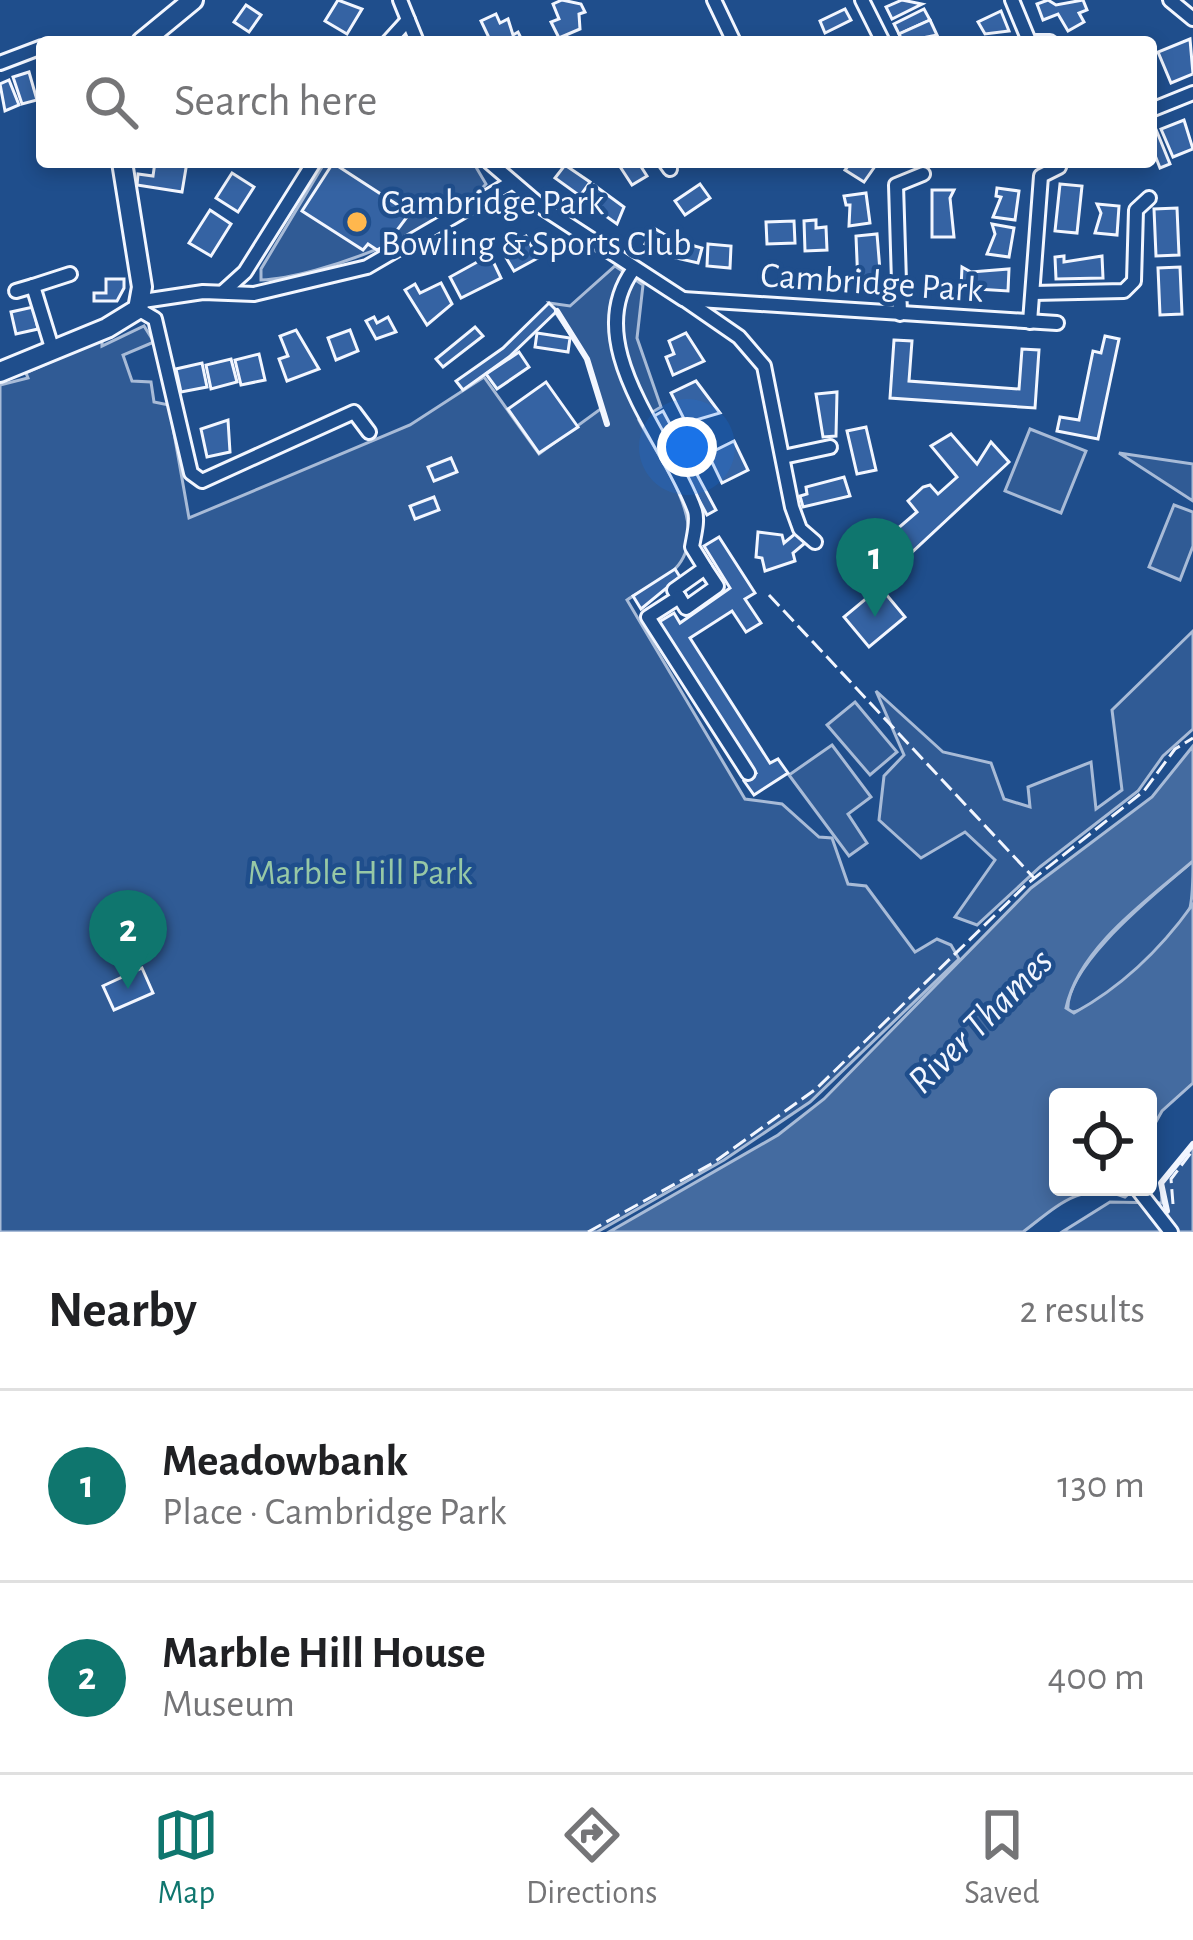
<!DOCTYPE html>
<meta charset="utf-8">
<style>
body{margin:0;font-family:"Alegreya Sans",sans-serif;background:#f6f6f6;color:#202124}
.controls{position:absolute;right:36px;bottom:36px;display:grid;overflow:hidden;border-radius:12px;box-shadow:0 6px 18px #0003}
.controls button{width:108px;height:108px;display:grid;place-items:center;padding:0;border:0;border-bottom:3px solid #e0e0e0;background:#fff;color:#202124;font:60px sans-serif}
.you{position:absolute;left:687px;top:447px;width:42px;height:42px;margin:-30px;border:9px solid #fff;border-radius:50%;background:#1a73e8;box-shadow:0 0 0 18px #1a73e833}
.badge{display:grid;place-items:center;width:78px;height:78px;border-radius:50%;background:#0f766e;color:#fff;font-size:39px;font-weight:700}
.pin{position:absolute;translate:-50% -99px;filter:drop-shadow(0 3px 6px #0008)}
.pin::after{content:'';position:absolute;top:63px;width:42px;height:36px;background:inherit;clip-path:polygon(0 0,100% 0,50% 100%)}
.list{margin:0;padding:0;list-style:none}
h2{display:flex;justify-content:space-between;align-items:center;height:156px;margin:0;padding:0 48px;font-size:51px}
h2 small{font-size:39px;font-weight:400;color:#757577}
.list li{display:grid;grid-template-columns:78px 1fr auto;gap:36px;align-items:center;box-sizing:border-box;height:192px;padding:0 48px;border-top:3px solid #e0e0e0}
.list b{display:block;font-size:45px;white-space:nowrap}
.list p{margin:0;font-size:39px;white-space:nowrap;color:#757577}
.list em{font-size:39px;font-style:normal;color:#757577}
.icon{flex:none;width:66px;height:66px;fill:none;stroke:currentColor;stroke-width:2;stroke-linecap:round;stroke-linejoin:round}
.map{position:relative;flex:none;width:1193px;height:1232px;overflow:hidden}
.search{position:absolute;background:#fff;box-shadow:0 6px 18px #0003;left:36px;right:36px;top:36px;height:132px;display:flex;align-items:center;gap:30px;box-sizing:border-box;padding:0 42px;border-radius:12px;color:#757577;font-size:45px}
.sheet{height:540px;background:#fff}
nav{display:flex;justify-content:space-around;align-items:center;box-sizing:border-box;height:168px;border-top:3px solid #e0e0e0;background:#fff;font-size:33px;color:#757577}
nav a{display:grid;justify-items:center;gap:6px}
nav .on{color:#0f766e}
.map>svg:first-child{display:block}
.green{fill:#305b95;stroke:#a8bbd7;stroke-width:3}
.water{fill:#446ba0;stroke:#a8bbd7;stroke-width:3}
.building{fill:#3563a3;stroke:#f2f6ff;stroke-width:3}
.lines{fill:none;stroke-linecap:round;stroke-linejoin:round}
.minor-casing{stroke:#f2f6ff;stroke-width:18}
.primary-casing{stroke:#f2f6ff;stroke-width:24}
.minor{stroke:#1f4e8c;stroke-width:12}
.primary{stroke:#1f4e8c;stroke-width:18}
.fence{stroke:#f2f6ff;stroke-width:3;stroke-dasharray:15 6;stroke-linecap:butt}
.wall{stroke:#f2f6ff;stroke-width:6}
.poi-dot{fill:#ffb74d;stroke:#1f4e8c;stroke-width:4.5}
.labels{text-anchor:middle;stroke-width:9;stroke-linejoin:round;paint-order:stroke}
.poi-label{font-size:36px;fill:#f2f6ff;stroke:#1f4e8c;text-anchor:start}
.street-label{font-size:36px;fill:#f2f6ff;stroke:#1f4e8c}
.park-label{font-size:36px;fill:#97c8a6;stroke:#1f4e8c}
.water-label{font-size:39px;font-style:italic;fill:#f2f6ff;stroke:#1f4e8c}
</style>
<div class="map">
<svg width="1193" height="1232" viewBox="0 0 1193 1232">
<rect width="100%" height="100%" fill="#1f4e8c"/>
<g class="green">
<path d="M325 162H473L486 184C449 227 319 278 261 280V269Z"/>
<path d="M615 266 643 285 637 338 661 407 639 420C659 459 714 528 675 569 663 582 641 590 627 600L745 799 782 804 819 837 832 838 848 884 866 886 915 952 937 939 951 945 959 959 810 1102 724 1160 597 1232H0V385L28 378 26 373 102 339V346L144 326 154 342 123 355 132 381 151 382 154 402 169 405 189 518 410 425 484 377 539 454 602 408 587 359 549 303 570 306Z"/>
<path d="M1030 429 1086 451 1061 513 1005 491Z"/>
<path d="M1119 453 1193 464V501Z"/>
<path d="M1174 505 1193 512V546L1180 580 1149 567Z"/>
<path d="M1193 631V729L1163 756 1138 791 1040 867 977 925 955 917 995 860 965 832 921 858 879 820 884 776 904 755 876 691 943 752 991 763 1004 799 1030 807 1028 787 1091 762 1096 809 1122 790 1112 710Z"/>
<path d="M855 702 897 752 870 775 827 725Z"/>
<path d="M832 745 871 797 848 814 867 843 849 856 789 775Z"/>
<path d="M1193 861C1193 875 1193 895 1190 908 1173 941 1105 1008 1068 1013 1062 966 1160 890 1193 861Z"/>
<path d="M1193 1144V1232H1062L1110 1202 1162 1203 1161 1183Z"/>
</g>
<path class="water" d="M1193 746V861C1149 899 1079 947 1066 1008L1074 1013C1123 986 1161 949 1193 904V1083L1162 1111 1148 1136V1097H1058V1187H1136L1125 1197C1081 1180 1056 1207 1023 1232H609L778 1135 824 1099 1031 888 1152 797Z"/>
<g class="building">
<path d="M338 0 362 9 347 34 325 21Z"/>
<path d="M562 0 581 4 585 12 579 14 580 29 559 38 551 22 559 19 553 4Z"/>
<path d="M902 0 922 4 892 19 886 7Z"/>
<path d="M1048 0 1056 5 1083 0 1087 10 1079 13 1084 22 1068 31 1058 14 1043 20 1037 4Z"/>
<path d="M246 5 261 15 249 32 234 22Z"/>
<path d="M845 9 851 20 825 33 820 21Z"/>
<path d="M924 9 930 20 899 34 894 24Z"/>
<path d="M1001 11 1009 31 985 34 978 22Z"/>
<path d="M496 14 500 23 508 19 513 35 518 32 523 42H491L481 21Z"/>
<path d="M930 20 937 35 903 42 899 34Z"/>
<path d="M1190 39 1193 74 1171 83 1158 52Z"/>
<path d="M29 72 37 100 22 104 13 77Z"/>
<path d="M9 80 19 105 5 111 0 84Z"/>
<path d="M1184 120 1193 149 1173 157 1161 129Z"/>
<path d="M1155 127 1170 164 1160 168 1151 145Z"/>
<path d="M155 162H187L182 192 137 185 138 174 153 176Z"/>
<path d="M617 162H638L647 176 632 185Z"/>
<path d="M851 162 855 165 878 162 864 182 845 170Z"/>
<path d="M333 163 410 213 386 245 377 250 368 244 363 250 302 211Z"/>
<path d="M565 165 590 182 580 196 555 178Z"/>
<path d="M232 173 254 187 238 212 216 198Z"/>
<path d="M700 184 710 198 685 215 675 201Z"/>
<path d="M1060 184 1082 186 1077 233 1055 231Z"/>
<path d="M594 185 624 207 617 224 583 200Z"/>
<path d="M997 188 1019 191 1015 220 993 217 1001 197 996 196Z"/>
<path d="M932 190H954L950 198 954 237H932Z"/>
<path d="M866 193 870 223 849 226 850 205H846L844 196Z"/>
<path d="M1097 204 1119 206 1117 235 1095 233 1101 213Z"/>
<path d="M1177 208 1179 255 1156 256 1154 209Z"/>
<path d="M210 210 231 224 211 256 189 243Z"/>
<path d="M816 220V228L826 227 827 250 805 251 804 221Z"/>
<path d="M794 221 795 243 767 244 766 222Z"/>
<path d="M992 224 1014 228 1009 257 987 254 995 234Z"/>
<path d="M654 228 675 241 667 256 645 244Z"/>
<path d="M877 234 881 283 858 285 856 236Z"/>
<path d="M526 236 538 258 514 271 501 249Z"/>
<path d="M680 242 702 248 698 263 676 258Z"/>
<path d="M708 244 731 246 730 268 707 266Z"/>
<path d="M490 255 501 278 461 298 450 277Z"/>
<path d="M1064 256V262L1102 256 1103 278 1056 279 1055 257Z"/>
<path d="M962 267 971 272 1009 269 1008 291 961 288Z"/>
<path d="M1180 267 1182 314 1160 315 1158 268Z"/>
<path d="M106 279H124V288L117 301H94V293H106Z"/>
<path d="M441 283 452 304 427 325 405 290 415 284 420 293Z"/>
<path d="M549 303 557 311 509 357 463 390 456 381 503 348Z"/>
<path d="M33 307 38 329 16 334 11 312Z"/>
<path d="M374 317 377 323 388 317 396 332 376 339 366 321Z"/>
<path d="M475 327 483 336 443 367 436 359Z"/>
<path d="M296 330 319 369 287 381 279 359 288 356 280 336Z"/>
<path d="M350 330 358 351 336 360 328 338Z"/>
<path d="M537 333 570 338 568 352 535 347Z"/>
<path d="M686 333 704 361 673 375 666 357 674 354 669 341Z"/>
<path d="M1105 336 1119 339 1098 439 1057 431 1060 417 1079 420 1093 351 1101 353Z"/>
<path d="M894 340 912 341 909 381 1019 389 1022 349 1039 350 1035 408 890 398Z"/>
<path d="M519 352 529 367 497 389 486 374Z"/>
<path d="M259 354 265 380 241 385 235 360Z"/>
<path d="M231 359 237 382 211 389 206 365Z"/>
<path d="M202 363 207 387 181 392 176 369Z"/>
<path d="M696 381 720 413 686 423 671 393Z"/>
<path d="M546 382 578 427 539 453 508 409Z"/>
<path d="M837 392 836 436 823 437 816 394Z"/>
<path d="M663 411 716 510 707 515 654 416Z"/>
<path d="M228 420 230 452 207 457 201 429Z"/>
<path d="M866 427 876 470 857 474 847 431Z"/>
<path d="M951 434 977 464 991 442 1009 462 895 568 884 576 878 568 874 571 856 536 877 521 889 536 917 512 908 501 923 487 930 485 938 494 957 477 931 446Z"/>
<path d="M734 441 748 470 722 483 708 454Z"/>
<path d="M451 458 457 472 434 481 428 467Z"/>
<path d="M844 477 850 496 803 507 800 496 807 494 806 487Z"/>
<path d="M434 497 439 510 415 519 410 506Z"/>
<path d="M758 532 782 535 784 543 796 533 805 543 793 553 795 561 765 571 762 558 756 557Z"/>
<path d="M719 537 755 593 745 599 761 623 746 632 732 611 690 638 770 763 778 759 788 773 754 795 744 781 756 773 659 622 674 613 680 623 730 588 704 546Z"/>
<path d="M675 569 680 577 641 609 633 596Z"/>
<path d="M880 587 905 617 869 647 844 617Z"/>
<path d="M142 968 153 993 114 1010 103 986Z"/>
</g>
<g class="lines">
<g class="minor-casing">
<g id="minor">
<path d="M400 0 417 42"/>
<path d="M714 0 734 42"/>
<path d="M862 0 883 42"/>
<path d="M1012 0 1029 41"/>
<path d="M1170 0 1193 19"/>
<path d="M388 42 408 20"/>
<path d="M1025 42H1050"/>
<path d="M0 63 42 47"/>
<path d="M1151 110 1193 93"/>
<path d="M489 162 543 208 683 299 1057 323"/>
<path d="M665 162 670 169"/>
<path d="M633 270C578 346 671 441 695 511 698 521 694 535 692 547L705 568 674 590 679 597 648 617 748 773"/>
<path d="M16 291 33 286"/>
<path d="M224 291 245 272 314 162"/>
<path d="M1033 293 1124 291 1134 281 1136 210 1149 198"/>
<path d="M684 299 739 337 764 366 792 507 800 529 815 542"/>
<path d="M143 301 203 292 254 294 367 267 511 183"/>
<path d="M138 309 155 319 191 473 202 481 354 412 369 432"/>
<path d="M900 314 896 185 923 174"/>
<path d="M1030 322 1041 176 1059 167"/>
<path d="M53 351 33 286 70 274"/>
<path d="M783 457 830 447"/>
<path d="M679 597 686 608 717 586 705 568"/>
<path d="M1136 1187 1171 1232"/>
</g>
</g>
<g class="primary-casing">
<g id="primary">
<path d="M142 42 193 0"/>
<path d="M0 372 107 328 138 309 142 287 122 162"/>
</g>
</g>
<use href="#minor" class="minor"/>
<use href="#primary" class="primary"/>
<g class="fence">
<path d="M769 595 1034 878"/>
<path d="M1173 1204 1171 1179 1193 1150"/>
<path d="M588 1232 713 1163 816 1089 1027 884 1144 791 1175 749 1193 738"/>
</g>
<g class="wall">
<path d="M557 311 587 359 607 424"/>
<path d="M1167 1211 1161 1183 1193 1144"/>
</g>
</g>
<circle class="poi-dot" cx="357" cy="222" r="12"/>
<g class="labels">
<g class="poi-label">
<text x="381" y="214">Cambridge Park<tspan x="381" dy="41">Bowling &amp; Sports Club</tspan></text>
</g>
<g class="street-label">
<text transform="translate(872 281) rotate(4)" y="13">Cambridge Park</text>
</g>
<g class="park-label">
<text x="360" y="884">Marble Hill Park</text>
</g>
<g class="water-label">
<text transform="translate(979 1020) rotate(-45)" y="14">River Thames</text>
</g>
</g>
</svg>
<div class="controls">
<button><svg class="icon" aria-label="locate" viewBox="0 0 24 24"><circle cx="12" cy="12" r="6"/><path d="M12 2v4M12 18v4M2 12h4M18 12h4"/></svg></button>
</div>
<div class="you"></div>
<div class="pin badge" style="left:875px;top:617px">1</div>
<div class="pin badge" style="left:128px;top:989px">2</div>
<div class="search"><svg class="icon" aria-label="search" viewBox="0 0 24 24"><circle cx="10" cy="10" r="6"/><path d="M15 15l6 6"/></svg>Search here</div>
</div>
<section class="sheet">
<h2>Nearby<small>2 results</small></h2>
<ul class="list">
<li><span class="badge">1</span><div><b>Meadowbank</b><p>Place · Cambridge Park</p></div><em>130 m</em></li>
<li><span class="badge">2</span><div><b>Marble Hill House</b><p>Museum</p></div><em>400 m</em></li>
</ul>
</section>
<nav>
<a class="on"><svg class="icon" aria-label="map" viewBox="0 0 24 24"><path d="M3 6l6-2 6 2 6-2v14l-6 2-6-2-6 2zM9 4v14M15 6v14"/></svg>Map</a>
<a><svg class="icon" aria-label="directions" viewBox="0 0 24 24"><path d="M12 3l9 9-9 9-9-9zM9 14v-3h6M13 9l2 2-2 2"/></svg>Directions</a>
<a><svg class="icon" aria-label="saved" viewBox="0 0 24 24"><path d="M7 4h10v16l-5-4-5 4z"/></svg>Saved</a>
</nav>
